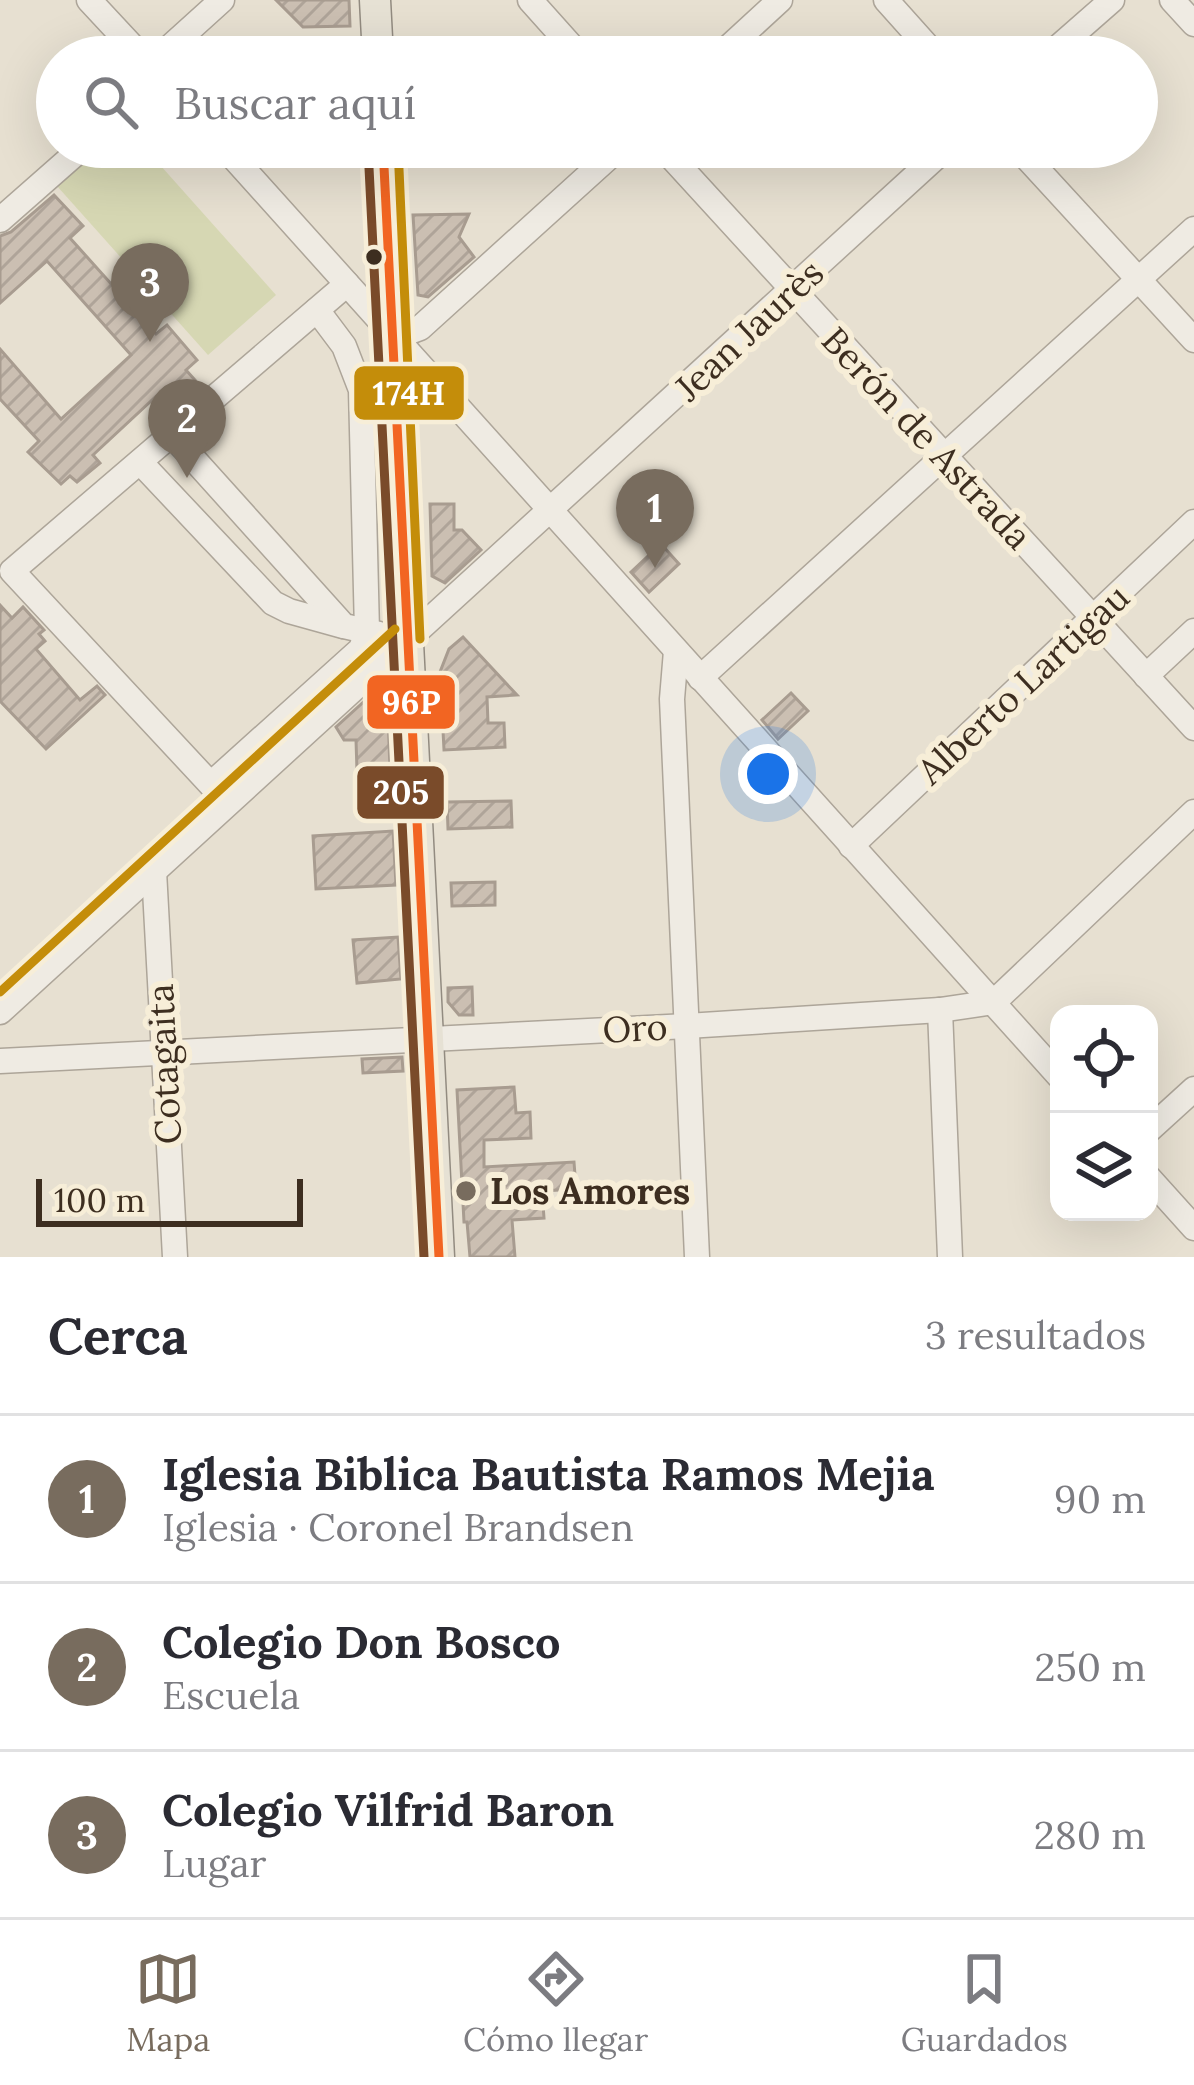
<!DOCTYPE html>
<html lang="es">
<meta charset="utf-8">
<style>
body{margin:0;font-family:Lora,serif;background:#f2f2f3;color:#2b2b33}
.controls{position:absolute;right:36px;bottom:36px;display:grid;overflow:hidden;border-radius:24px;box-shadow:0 12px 48px #0002}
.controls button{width:108px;height:108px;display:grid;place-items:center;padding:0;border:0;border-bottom:3px solid #e1e1e2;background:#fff;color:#2b2b33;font:60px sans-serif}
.scale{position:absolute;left:36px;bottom:30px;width:267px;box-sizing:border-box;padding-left:12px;border:6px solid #3d2e20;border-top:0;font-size:33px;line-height:42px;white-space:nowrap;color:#3d2e20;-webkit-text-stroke:9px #f7eed8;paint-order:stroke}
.you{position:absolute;left:768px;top:774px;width:42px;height:42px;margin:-30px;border:9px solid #fff;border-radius:50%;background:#1a73e8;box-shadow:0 0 0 18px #1a73e833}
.badge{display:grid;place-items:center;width:78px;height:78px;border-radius:50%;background:#786c5e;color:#fff;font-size:39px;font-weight:700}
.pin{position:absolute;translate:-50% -99px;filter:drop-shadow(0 3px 6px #0008)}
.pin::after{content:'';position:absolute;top:63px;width:42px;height:36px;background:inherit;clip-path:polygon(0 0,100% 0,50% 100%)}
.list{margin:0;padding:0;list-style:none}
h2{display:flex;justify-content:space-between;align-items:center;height:156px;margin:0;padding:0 48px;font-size:51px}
h2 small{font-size:39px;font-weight:400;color:#7c7c81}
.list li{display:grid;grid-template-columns:78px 1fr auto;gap:36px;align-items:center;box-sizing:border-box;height:168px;padding:0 48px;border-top:3px solid #e1e1e2}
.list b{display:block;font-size:45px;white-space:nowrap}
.list p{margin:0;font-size:39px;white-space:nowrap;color:#7c7c81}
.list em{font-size:39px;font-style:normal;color:#7c7c81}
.icon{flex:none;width:66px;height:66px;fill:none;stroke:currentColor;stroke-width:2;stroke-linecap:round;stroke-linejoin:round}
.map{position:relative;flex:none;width:1194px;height:1257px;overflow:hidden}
.search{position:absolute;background:#fff;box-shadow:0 12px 48px #0002;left:36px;right:36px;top:36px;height:132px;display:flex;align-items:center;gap:30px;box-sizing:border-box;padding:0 42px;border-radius:66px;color:#7c7c81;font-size:45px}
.sheet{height:660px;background:#fff}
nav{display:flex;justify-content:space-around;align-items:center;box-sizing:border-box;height:168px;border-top:3px solid #e1e1e2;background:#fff;font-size:33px;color:#7c7c81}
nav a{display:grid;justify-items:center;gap:6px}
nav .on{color:#786c5e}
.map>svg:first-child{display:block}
.garden{fill:#d6d7b3}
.building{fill:url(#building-hatch);stroke:#a89c90;stroke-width:3}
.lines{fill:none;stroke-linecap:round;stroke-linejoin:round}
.minor-casing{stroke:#ada599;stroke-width:27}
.major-casing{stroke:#928b80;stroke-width:33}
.minor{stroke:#efebe3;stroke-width:24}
.major{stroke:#e6e1d4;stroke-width:30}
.bus-1-casing{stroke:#f7eed8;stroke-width:18}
.bus-2-casing{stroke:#f7eed8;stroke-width:18}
.bus-3-casing{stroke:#f7eed8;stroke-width:18}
.bus-1{stroke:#f26522;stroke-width:9}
.bus-2{stroke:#7a4b2a;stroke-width:9}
.bus-3{stroke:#c48d0a;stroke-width:9}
.bus-dot{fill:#3d2e20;stroke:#f7eed8;stroke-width:4.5}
.poi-dot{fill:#786c5e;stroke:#f7eed8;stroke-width:4.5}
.labels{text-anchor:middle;stroke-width:12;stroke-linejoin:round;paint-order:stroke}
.street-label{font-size:36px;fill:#3d2e20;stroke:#f7eed8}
.poi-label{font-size:36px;font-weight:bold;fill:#3d2e20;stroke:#f7eed8;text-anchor:start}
.line-badge{stroke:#f7eed8;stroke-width:4.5}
.badge-label{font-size:33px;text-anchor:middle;font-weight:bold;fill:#fff}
</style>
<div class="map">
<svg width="1194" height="1257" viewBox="0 0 1194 1257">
<defs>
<pattern id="building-hatch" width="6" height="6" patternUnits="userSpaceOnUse" patternTransform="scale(3)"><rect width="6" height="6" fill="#cbbfb2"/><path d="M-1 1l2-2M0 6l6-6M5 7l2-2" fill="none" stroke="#afa499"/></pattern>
</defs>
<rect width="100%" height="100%" fill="#e7e0d1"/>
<path class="garden" d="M100 147H144L276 295 208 355 57 186Z"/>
<g class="building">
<path d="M276 0H349L350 26 303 27Z"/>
<path d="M54 195 83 226 70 238 156 334 167 325 197 360 186 370 195 380 173 399 164 389 93 455 100 463 77 482 70 476 61 484 28 452 39 441 0 399V349L61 419 131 355 47 261 0 303V236L11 232Z"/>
<path d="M469 214 459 237 474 257 428 297 418 295 413 215Z"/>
<path d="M430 504H454V530H462L481 550 445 583 432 576Z"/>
<path d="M661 544 679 564 649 592 631 572Z"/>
<path d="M0 605 12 618 23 607 44 630 39 634 45 641 36 649 80 700 97 686 105 695 46 749 0 701Z"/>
<path d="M463 637 517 695 487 697 488 723H504L505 747 444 750 440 672 449 649Z"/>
<path d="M380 687 387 690 390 769 357 771 356 740H344L336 727Z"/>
<path d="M791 693 808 711 778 739 762 720Z"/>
<path d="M511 801 512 827 448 829 447 802Z"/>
<path d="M393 831 396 885 316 889 313 836Z"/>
<path d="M495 882V905L452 906 451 883Z"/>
<path d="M398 937 401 979 357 983 353 940Z"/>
<path d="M472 987 473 1015H459L448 1002V988Z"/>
<path d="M402 1057 403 1071 363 1073 362 1059Z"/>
<path d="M514 1087 516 1113 530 1112 531 1138 484 1140V1167L574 1162 576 1189 542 1191 544 1218 512 1220 515 1257H470L467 1222H464L457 1090Z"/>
</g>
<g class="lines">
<g class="minor-casing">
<g id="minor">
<path d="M89 0 142 57"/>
<path d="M530 0 581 57"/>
<path d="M886 0 937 57"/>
<path d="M1172 0 1194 24"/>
<path d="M159 57 222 0"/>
<path d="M718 57 780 0"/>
<path d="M1047 57 1112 0"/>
<path d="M224 147 1059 1076"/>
<path d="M662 147 1194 728"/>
<path d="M1017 147 1194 340"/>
<path d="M0 220 83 147"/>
<path d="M393 338 420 328 620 147"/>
<path d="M172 435 344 626 379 634"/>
<path d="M140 462 273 603 289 611 343 626"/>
<path d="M676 651 672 699 697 1257"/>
<path d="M1146 676 1194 631"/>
<path d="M700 678 1194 229"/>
<path d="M211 784 361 649 367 631 361 390 344 346 317 310"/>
<path d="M228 803 12 571 347 284"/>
<path d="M851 846 1194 522"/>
<path d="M154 871 175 1257"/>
<path d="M940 1010 950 1257"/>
<path d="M0 1012 947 147"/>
<path d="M0 1061 687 1026 940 1010 994 1002 1194 812"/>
<path d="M1149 1130 1194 1089"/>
<path d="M1149 1178 1194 1228"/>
</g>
</g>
<g class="major-casing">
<g id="major">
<path d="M375 0 378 57"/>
<path d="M383 147 439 1257"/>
</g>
</g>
<use href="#minor" class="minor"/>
<use href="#major" class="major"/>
<g class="bus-1-casing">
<path id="bus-1" d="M383 147 439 1257"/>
</g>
<g class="bus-2-casing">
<path id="bus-2" d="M368 148 424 1257"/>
</g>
<g class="bus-3-casing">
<g id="bus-3">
<path d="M398 147 420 639"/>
<path d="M0 992 395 629"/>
</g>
</g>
<use href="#bus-1" class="bus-1"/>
<use href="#bus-2" class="bus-2"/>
<use href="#bus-3" class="bus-3"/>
</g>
<circle class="bus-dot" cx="374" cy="257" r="10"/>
<circle class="poi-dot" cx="466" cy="1191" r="12"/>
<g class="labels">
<g class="street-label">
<text transform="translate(749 330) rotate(-43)" y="13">Jean Jaurès</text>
<text transform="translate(927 438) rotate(47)" y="13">Berón de Astrada</text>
<text transform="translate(1023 684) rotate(-43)" y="13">Alberto Lartigau</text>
<text transform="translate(635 1028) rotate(-3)" y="13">Oro</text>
<text transform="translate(164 1064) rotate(-93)" y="13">Cotagaita</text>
</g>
<g class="poi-label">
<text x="490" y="1204">Los Amores</text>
</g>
</g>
<g class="line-badge">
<rect x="352" y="364" width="114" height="58" rx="12" fill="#c48d0a"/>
<rect x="365" y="673" width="92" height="58" rx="12" fill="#f26522"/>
<rect x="355" y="764" width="91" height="57" rx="12" fill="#7a4b2a"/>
</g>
<g class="badge-label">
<text x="409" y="405">174H</text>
<text x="411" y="714">96P</text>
<text x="401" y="804">205</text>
</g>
</svg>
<div class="controls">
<button><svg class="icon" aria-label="locate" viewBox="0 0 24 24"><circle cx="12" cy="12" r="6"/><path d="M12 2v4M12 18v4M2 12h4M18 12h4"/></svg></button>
<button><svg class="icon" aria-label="layers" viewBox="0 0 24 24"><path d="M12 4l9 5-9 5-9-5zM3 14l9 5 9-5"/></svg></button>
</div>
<div class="scale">100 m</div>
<div class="you"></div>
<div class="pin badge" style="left:655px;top:568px">1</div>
<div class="pin badge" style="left:187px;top:478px">2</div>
<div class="pin badge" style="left:150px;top:342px">3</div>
<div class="search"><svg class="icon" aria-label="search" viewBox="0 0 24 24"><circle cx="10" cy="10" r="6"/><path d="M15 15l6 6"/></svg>Buscar aquí</div>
</div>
<section class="sheet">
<h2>Cerca<small>3 resultados</small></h2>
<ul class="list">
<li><span class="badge">1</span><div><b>Iglesia Biblica Bautista Ramos Mejia</b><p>Iglesia · Coronel Brandsen</p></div><em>90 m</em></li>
<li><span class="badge">2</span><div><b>Colegio Don Bosco</b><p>Escuela</p></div><em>250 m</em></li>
<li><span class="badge">3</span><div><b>Colegio Vilfrid Baron</b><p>Lugar</p></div><em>280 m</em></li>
</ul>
</section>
<nav>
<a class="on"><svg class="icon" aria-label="map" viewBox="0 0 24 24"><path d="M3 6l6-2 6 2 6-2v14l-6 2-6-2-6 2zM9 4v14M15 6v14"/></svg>Mapa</a>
<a><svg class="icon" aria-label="directions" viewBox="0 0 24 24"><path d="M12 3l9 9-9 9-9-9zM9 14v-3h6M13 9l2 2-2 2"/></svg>Cómo llegar</a>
<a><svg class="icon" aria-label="saved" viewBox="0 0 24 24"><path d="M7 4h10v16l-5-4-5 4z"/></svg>Guardados</a>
</nav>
